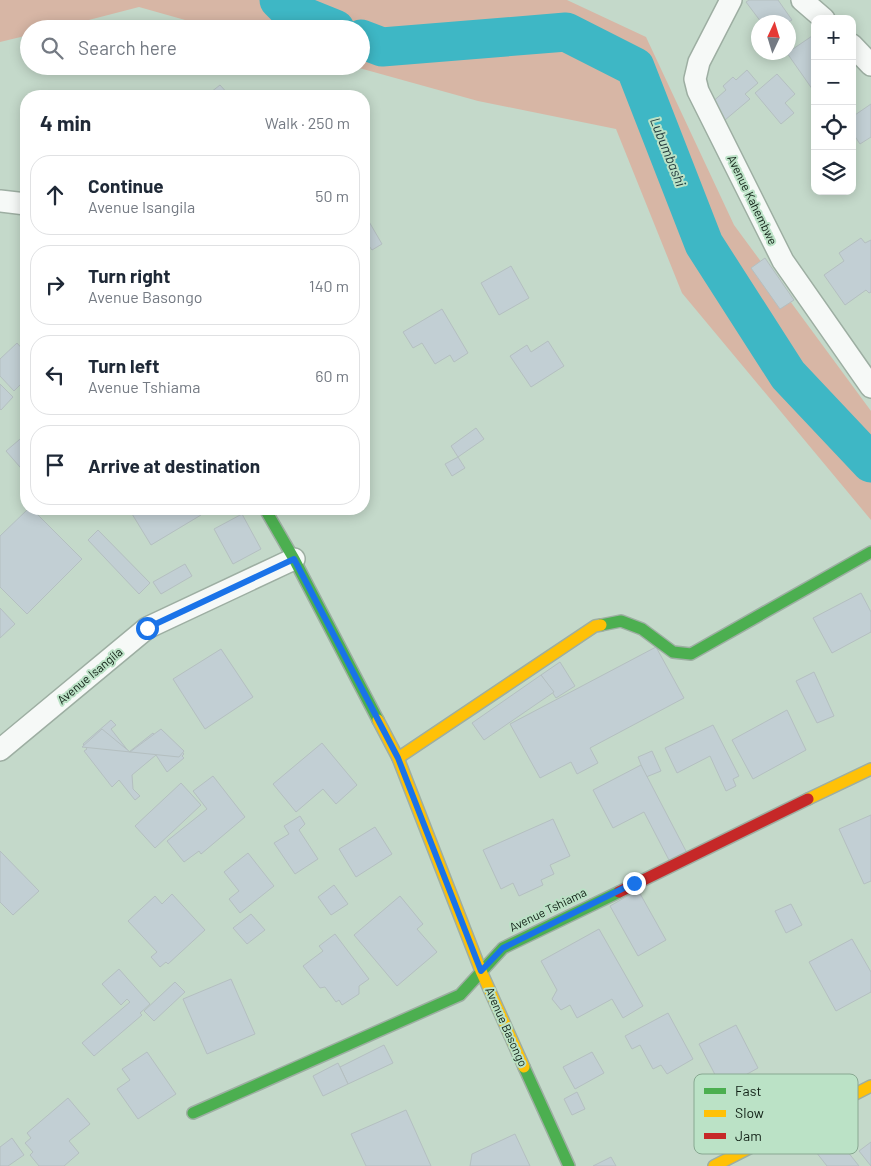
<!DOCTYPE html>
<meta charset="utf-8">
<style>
body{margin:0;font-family:Barlow,sans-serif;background:#f2f2f3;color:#1f2937}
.controls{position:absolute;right:15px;top:15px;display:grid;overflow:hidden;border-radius:10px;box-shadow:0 2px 12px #0003}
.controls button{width:45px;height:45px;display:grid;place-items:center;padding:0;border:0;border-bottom:1px solid #e0e1e3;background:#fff;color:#1f2937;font:25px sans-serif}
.compass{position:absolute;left:751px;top:15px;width:45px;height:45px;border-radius:50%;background:#fff;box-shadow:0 2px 12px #0003;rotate:4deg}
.stop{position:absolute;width:15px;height:15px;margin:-11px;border:4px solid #1a73e8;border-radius:50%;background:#fff}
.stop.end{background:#1a73e8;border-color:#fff;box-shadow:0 1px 5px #0008}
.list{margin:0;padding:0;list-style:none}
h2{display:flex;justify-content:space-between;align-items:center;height:65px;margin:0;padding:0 20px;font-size:21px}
h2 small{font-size:16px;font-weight:400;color:#747a83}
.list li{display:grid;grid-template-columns:32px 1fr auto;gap:15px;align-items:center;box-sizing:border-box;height:80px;margin:0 10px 10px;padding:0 10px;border:1px solid #e0e1e3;border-radius:20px}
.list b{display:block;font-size:19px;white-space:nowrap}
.list p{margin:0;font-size:16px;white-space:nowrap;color:#747a83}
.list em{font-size:16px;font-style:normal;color:#747a83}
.icon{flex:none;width:28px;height:28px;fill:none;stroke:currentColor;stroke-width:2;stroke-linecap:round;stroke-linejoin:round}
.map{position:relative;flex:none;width:871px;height:1166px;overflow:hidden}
.search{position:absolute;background:#fff;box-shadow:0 2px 12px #0003;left:20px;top:20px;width:350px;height:55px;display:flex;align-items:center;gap:12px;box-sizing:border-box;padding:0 18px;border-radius:28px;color:#747a83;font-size:19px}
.panel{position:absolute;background:#fff;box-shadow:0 2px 12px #0003;left:20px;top:90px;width:350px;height:425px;border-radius:20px}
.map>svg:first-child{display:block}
.green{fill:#d7b6a5}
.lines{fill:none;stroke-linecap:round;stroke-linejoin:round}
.river{stroke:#3eb7c5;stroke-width:39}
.building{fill:#c2cfd4;stroke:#b4bfc0}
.street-casing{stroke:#9daea2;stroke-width:24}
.fast-casing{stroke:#9daea2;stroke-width:14}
.slow-casing{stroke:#9daea2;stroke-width:14}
.jam-casing{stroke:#9daea2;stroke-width:14}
.street{stroke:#f6f9f7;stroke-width:21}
.fast{stroke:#4caf50;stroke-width:11}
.slow{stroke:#ffc107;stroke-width:11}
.jam{stroke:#c62828;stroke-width:11}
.route{stroke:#1a73e8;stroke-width:6}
.labels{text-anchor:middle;stroke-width:4;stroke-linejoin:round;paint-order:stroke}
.street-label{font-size:12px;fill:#101f15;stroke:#bbe2c6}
.water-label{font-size:14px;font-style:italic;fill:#1e3439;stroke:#bbe2c6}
.key{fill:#bbe2c6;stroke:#88a891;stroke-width:1}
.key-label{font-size:14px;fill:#101f15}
</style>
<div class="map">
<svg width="871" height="1166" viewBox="0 0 871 1166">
<rect width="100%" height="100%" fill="#c4d9ca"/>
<path class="green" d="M0 0H567L646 37 734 225 871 411V520L682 293 616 129 478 101 352 66H361V29H217L139 7 54 29H29V35L0 42Z"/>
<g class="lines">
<g class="river">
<path d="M279 0 290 11 335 29"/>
<path d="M361 39 382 47 566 32 635 67 704 244 788 375 871 463"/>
</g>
</g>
<g class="building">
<path d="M749 0H778L792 20 788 22H761L746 2Z"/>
<path d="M815 34V93L787 53Z"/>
<path d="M747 70 758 83 745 94 750 99 725 120 710 104 726 90 723 86 733 77 736 80Z"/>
<path d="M777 74 795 94 785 103 794 113 781 124 755 93Z"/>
<path d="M220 85 230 96H206Z"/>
<path d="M871 104V137L860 144 852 132V117Z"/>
<path d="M364 213 382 244 372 250 364 239Z"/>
<path d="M861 238 865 243 871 240V292L869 293 866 290 845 305 824 275 844 261 839 253Z"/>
<path d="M765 258 794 300 780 309 751 268Z"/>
<path d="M511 266 529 298 499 315 481 283Z"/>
<path d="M442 309 468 353 454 362 450 355 435 364 422 343 413 348 403 332Z"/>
<path d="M548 341 564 366 531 387 510 356 527 345 531 352Z"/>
<path d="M17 343 26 353V379L14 391 0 376V359Z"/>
<path d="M0 384 13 397 1 410 0 409Z"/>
<path d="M476 428 484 439 458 457 451 446Z"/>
<path d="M26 434V474L6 451Z"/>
<path d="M458 457 465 468 452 476 445 464Z"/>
<path d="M28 509H32L82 559 27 614 0 587V536Z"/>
<path d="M129 509H197L201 515 151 545Z"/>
<path d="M242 514 261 549 233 564 214 529Z"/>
<path d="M98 530 150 583 139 594 88 540Z"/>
<path d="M185 564 192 576 161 594 153 582Z"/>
<path d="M861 593 871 612V632L832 653 813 618Z"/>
<path d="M0 608 15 624 0 638Z"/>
<path d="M656 647 684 698 590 748 598 763 577 774 571 762 540 778 510 724Z"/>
<path d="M221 649 253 697 205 729 173 679Z"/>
<path d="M560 662 575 686 556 698 541 675Z"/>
<path d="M814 672 834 716 817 723 796 681Z"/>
<path d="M541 675 554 692 484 740 472 723Z"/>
<path d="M787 710 806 750 753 779 732 740Z"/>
<path d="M111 720 116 725 111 729 129 752 153 733 168 753 176 745 184 754 182 756 184 758 167 772 156 755 132 775 133 789 140 796 135 800 119 780 112 787 84 751 87 749 83 744Z"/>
<path d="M713 725 739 776 733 779 736 786 726 791 710 756 677 773 665 748Z"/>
<path d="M102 729 130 752 161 729 184 751 179 757 82 747Z"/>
<path d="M322 743 357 785 336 804 323 789 296 812 273 784Z"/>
<path d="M652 751 661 771 646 777 638 757Z"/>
<path d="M641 765 687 853 670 862 644 812 613 828 593 790Z"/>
<path d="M213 776 245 817 201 854 199 851 184 862 167 841 207 809 193 791Z"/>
<path d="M181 783 201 805 155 848 135 826Z"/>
<path d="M871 815V881L864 884 839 829Z"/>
<path d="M300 816 305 824 299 830 318 859 295 874 274 843 289 834 284 826Z"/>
<path d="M553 819 570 856 550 865 554 874 541 880 543 885 519 896 513 883 501 889 483 850Z"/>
<path d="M375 827 392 854 356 877 339 849Z"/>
<path d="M0 851 39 891 13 915 0 902Z"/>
<path d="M248 853 274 886 240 913 229 899 239 891 224 872Z"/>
<path d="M334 885 348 904 331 915 318 897Z"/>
<path d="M638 890 666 940 638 956 610 906Z"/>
<path d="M172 894 205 930 168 964 166 962 160 967 151 957 157 952 128 921 155 896 162 904Z"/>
<path d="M400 896 423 924 417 929 437 952 397 986 354 935Z"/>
<path d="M791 904 802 925 786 933 775 911Z"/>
<path d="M251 914 265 930 247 944 233 928Z"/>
<path d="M599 929 643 1006 623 1018 612 999 577 1018 570 1005 561 1010 552 999 557 990 541 961Z"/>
<path d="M335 934 369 979 359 986V994L342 1005 339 1000 336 1002 325 987 320 988 303 966 323 951 319 946Z"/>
<path d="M852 939 871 972V992L836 1011 809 962Z"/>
<path d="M119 969 150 1004 140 1013 142 1015 94 1056 82 1043 130 1002 127 999 121 1005 102 984Z"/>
<path d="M231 979 255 1034 207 1054 183 999Z"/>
<path d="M175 982 185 992 154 1021 144 1011Z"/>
<path d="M668 1013 693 1059 667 1074 661 1065 653 1069 640 1045 632 1049 625 1036Z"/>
<path d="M736 1025 758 1068 722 1088 699 1044Z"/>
<path d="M384 1045 393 1063 348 1084 340 1067Z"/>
<path d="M147 1052 176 1094 138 1119 117 1089 130 1080 122 1069Z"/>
<path d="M592 1052 604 1073 575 1089 563 1067Z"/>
<path d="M338 1063 348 1084 323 1096 313 1076Z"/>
<path d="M577 1092 585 1109 572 1115 564 1099Z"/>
<path d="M68 1098 90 1124 69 1141 79 1153 64 1166H39L30 1155 33 1152 25 1143 31 1138 27 1133Z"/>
<path d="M406 1110 431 1166H366L351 1134Z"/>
<path d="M515 1134 530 1166H470L472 1154Z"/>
<path d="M836 1137 859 1166H827L816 1152Z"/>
<path d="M12 1138 24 1155 8 1166H0V1147Z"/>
<path d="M871 1142V1166L859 1151Z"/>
<path d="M611 1157 616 1166H593Z"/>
</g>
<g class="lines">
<g class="street-casing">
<g id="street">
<path d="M731 0 699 62 695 79 698 91 783 261 871 387"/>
<path d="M802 0 824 19"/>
<path d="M852 45 871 65"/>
<path d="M0 201 26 204"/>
<path d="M0 750 147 628 294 559"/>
</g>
</g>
<g class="fast-casing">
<g id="fast">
<path d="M265 509 294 559 378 720"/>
<path d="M601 625 621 621 642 629 673 652 691 654 871 552"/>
<path d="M524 1067 569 1166"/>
<path d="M193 1113 460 995 503 948 619 892"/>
</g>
</g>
<g class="slow-casing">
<g id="slow">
<path d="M378 720 398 758 481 971 524 1067"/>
<path d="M398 758 595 626 601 625"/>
<path d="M808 799 871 769"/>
<path d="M714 1166 871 1086"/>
</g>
</g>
<g class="jam-casing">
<path id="jam" d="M619 892 808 799"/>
</g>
<use href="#street" class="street"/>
<use href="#fast" class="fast"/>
<use href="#slow" class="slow"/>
<use href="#jam" class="jam"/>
</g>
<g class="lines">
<path class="route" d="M147 628 294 559 398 758 481 971 503 948 634 883"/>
</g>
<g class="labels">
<g class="street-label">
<text transform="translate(752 200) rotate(64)" y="4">Avenue Kahembwe</text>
<text transform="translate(90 676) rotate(-40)" y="4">Avenue Isangila</text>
<text transform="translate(548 910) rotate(-26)" y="4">Avenue Tshiama</text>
<text transform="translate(506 1027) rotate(66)" y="4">Avenue Basongo</text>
</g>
<g class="water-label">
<text transform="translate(668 152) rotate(68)" y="5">Lubumbashi</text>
</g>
</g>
<rect x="694" y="1074" width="164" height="80" rx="8" class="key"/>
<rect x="704" y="1088" width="22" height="6" fill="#4caf50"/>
<rect x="704" y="1110" width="22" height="7" fill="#ffc107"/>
<rect x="704" y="1133" width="22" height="6" fill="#c62828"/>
<g class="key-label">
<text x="735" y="1096">Fast</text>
<text x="735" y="1118">Slow</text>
<text x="735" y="1141">Jam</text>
</g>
</svg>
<div class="controls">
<button>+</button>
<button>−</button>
<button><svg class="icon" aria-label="locate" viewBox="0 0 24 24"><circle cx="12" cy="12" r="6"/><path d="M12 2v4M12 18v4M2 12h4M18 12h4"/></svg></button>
<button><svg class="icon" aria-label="layers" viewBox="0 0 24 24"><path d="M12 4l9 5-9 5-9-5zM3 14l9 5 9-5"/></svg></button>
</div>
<svg class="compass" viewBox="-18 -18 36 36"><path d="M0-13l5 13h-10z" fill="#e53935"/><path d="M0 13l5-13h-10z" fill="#747a83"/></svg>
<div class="stop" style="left:147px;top:628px"></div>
<div class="stop end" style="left:634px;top:883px"></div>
<div class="search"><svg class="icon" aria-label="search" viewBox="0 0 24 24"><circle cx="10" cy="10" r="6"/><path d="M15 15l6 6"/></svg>Search here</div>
<section class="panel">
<h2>4 min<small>Walk · 250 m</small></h2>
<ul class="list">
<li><svg class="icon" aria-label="ahead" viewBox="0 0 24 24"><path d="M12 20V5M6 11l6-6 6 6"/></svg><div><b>Continue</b><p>Avenue Isangila</p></div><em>50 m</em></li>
<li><svg class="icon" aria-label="right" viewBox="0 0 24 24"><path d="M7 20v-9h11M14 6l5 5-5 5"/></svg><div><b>Turn right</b><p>Avenue Basongo</p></div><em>140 m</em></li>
<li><svg class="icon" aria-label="left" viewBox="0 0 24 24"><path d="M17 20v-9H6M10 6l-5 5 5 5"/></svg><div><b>Turn left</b><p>Avenue Tshiama</p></div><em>60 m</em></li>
<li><svg class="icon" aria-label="arrive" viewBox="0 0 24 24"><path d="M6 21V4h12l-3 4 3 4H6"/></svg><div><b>Arrive at destination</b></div></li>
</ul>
</section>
</div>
